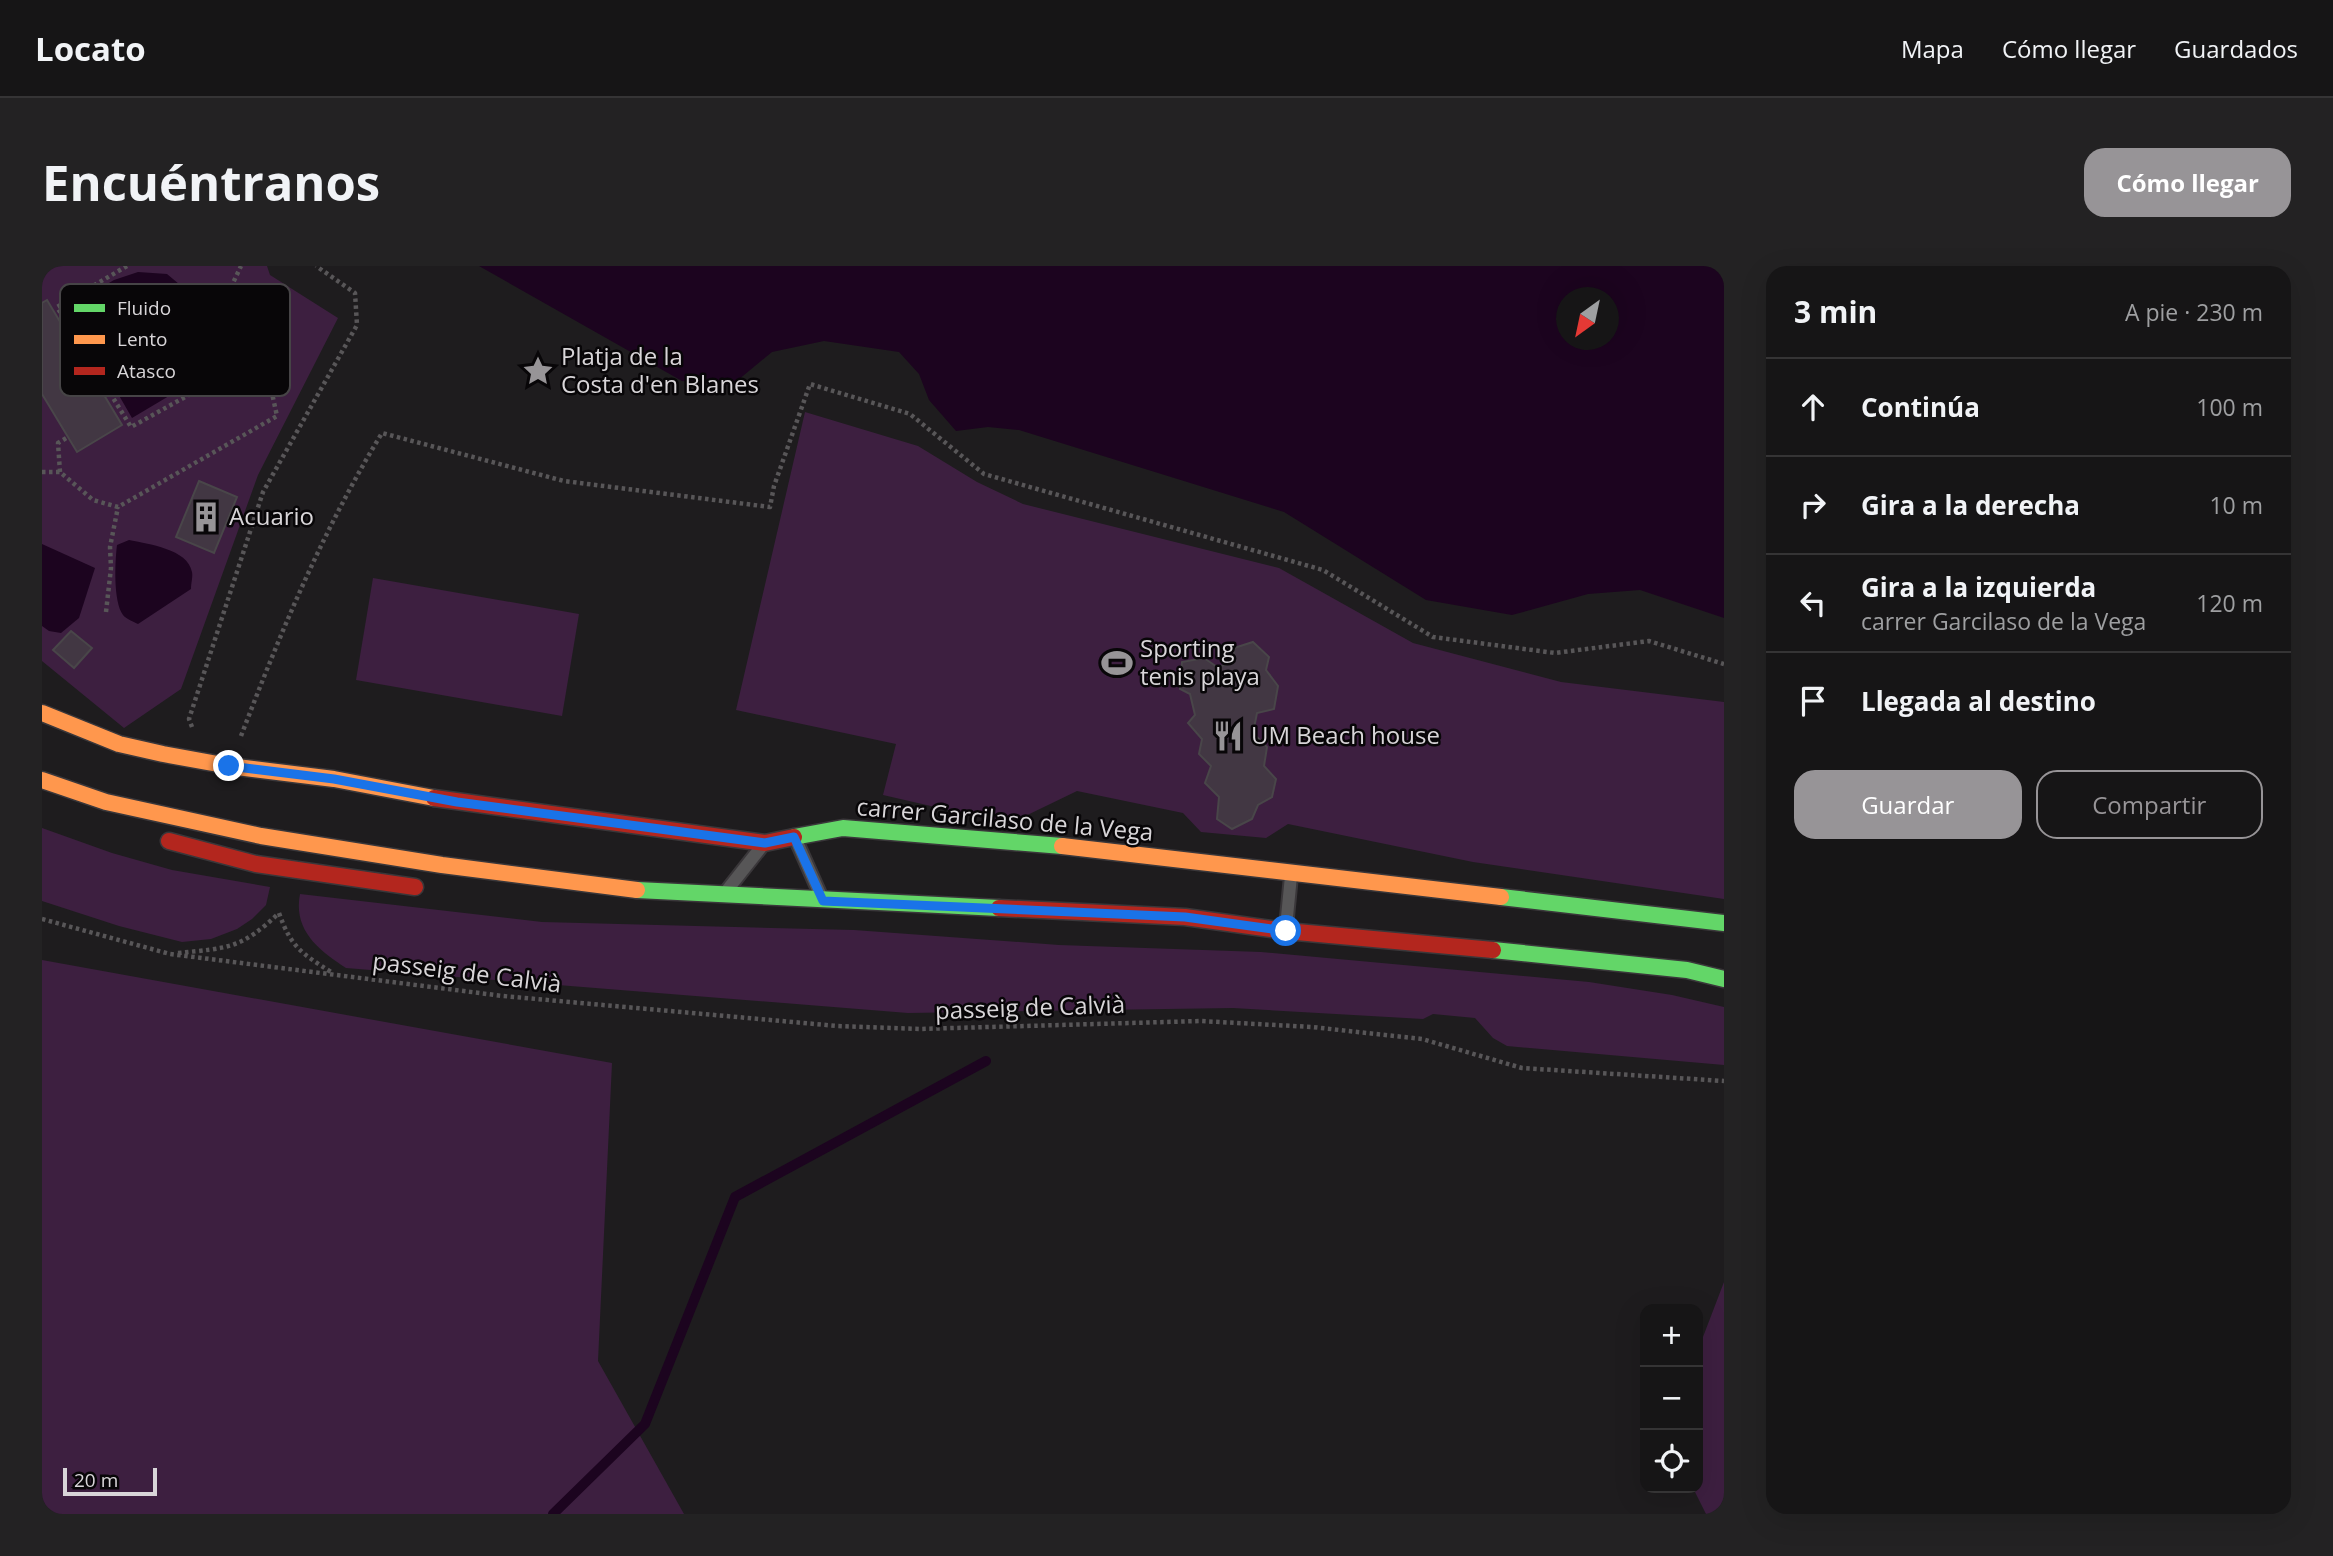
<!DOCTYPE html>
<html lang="es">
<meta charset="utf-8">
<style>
body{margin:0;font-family:"Open Sans",sans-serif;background:#232223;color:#f1f3f6}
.controls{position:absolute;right:21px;bottom:21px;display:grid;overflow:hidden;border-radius:14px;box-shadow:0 7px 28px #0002}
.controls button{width:63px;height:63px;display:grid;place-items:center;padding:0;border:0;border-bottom:2px solid #353435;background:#161516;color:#f1f3f6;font:35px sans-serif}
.compass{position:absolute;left:1514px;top:21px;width:63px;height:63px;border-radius:50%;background:#161516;box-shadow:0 7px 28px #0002;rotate:213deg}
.scale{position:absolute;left:21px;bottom:18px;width:94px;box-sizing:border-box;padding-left:7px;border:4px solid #d8d5d8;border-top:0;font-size:19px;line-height:24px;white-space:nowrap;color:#d8d5d8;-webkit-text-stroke:5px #080608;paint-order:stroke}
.stop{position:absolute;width:21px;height:21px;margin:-16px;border:5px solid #1a73e8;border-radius:50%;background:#fff}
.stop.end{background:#1a73e8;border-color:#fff;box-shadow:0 2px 7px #0008}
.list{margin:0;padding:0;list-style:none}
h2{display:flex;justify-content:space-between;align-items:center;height:91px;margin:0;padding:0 28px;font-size:30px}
h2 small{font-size:23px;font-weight:400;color:#9e9fa1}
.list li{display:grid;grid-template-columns:46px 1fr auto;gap:21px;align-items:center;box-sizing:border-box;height:98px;padding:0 28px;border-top:2px solid #353435}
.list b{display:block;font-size:26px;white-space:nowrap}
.list p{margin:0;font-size:23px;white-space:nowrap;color:#9e9fa1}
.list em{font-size:23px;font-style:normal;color:#9e9fa1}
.actions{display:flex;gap:14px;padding:21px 28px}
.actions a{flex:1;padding:16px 0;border:2px solid #979497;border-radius:21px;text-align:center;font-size:24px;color:#979497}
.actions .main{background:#979497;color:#fff}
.icon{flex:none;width:38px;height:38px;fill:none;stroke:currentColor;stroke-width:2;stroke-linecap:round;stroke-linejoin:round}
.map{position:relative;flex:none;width:1682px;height:1248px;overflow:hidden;border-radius:21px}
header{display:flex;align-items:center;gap:42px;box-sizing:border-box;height:98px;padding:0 35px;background:#161516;border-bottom:2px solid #353435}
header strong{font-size:33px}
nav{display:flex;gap:38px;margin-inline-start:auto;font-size:24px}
.intro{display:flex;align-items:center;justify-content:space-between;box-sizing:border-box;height:168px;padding:0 42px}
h1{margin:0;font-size:49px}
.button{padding:18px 32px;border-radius:21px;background:#979497;color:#fff;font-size:24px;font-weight:700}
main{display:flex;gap:42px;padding:0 42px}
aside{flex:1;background:#161516;border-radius:21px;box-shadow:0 7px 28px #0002}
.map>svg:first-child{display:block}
.green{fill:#3d1f40}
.water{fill:#1c041f;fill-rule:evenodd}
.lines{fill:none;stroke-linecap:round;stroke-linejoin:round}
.stream{stroke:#1c041f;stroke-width:10}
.building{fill:#423743;stroke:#494649;stroke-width:2}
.lane-casing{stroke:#3a373a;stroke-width:16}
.fast-casing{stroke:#3a373a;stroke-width:19}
.slow-casing{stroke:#3a373a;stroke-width:19}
.jam-casing{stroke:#3a373a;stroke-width:19}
.path{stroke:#585658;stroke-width:4.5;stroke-dasharray:3.5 3.5;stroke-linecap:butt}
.lane{stroke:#575657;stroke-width:12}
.fast{stroke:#63d668;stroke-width:16}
.slow{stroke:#ff974d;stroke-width:16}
.jam{stroke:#b3261e;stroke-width:16}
.route{stroke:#1a73e8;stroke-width:9}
.labels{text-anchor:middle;stroke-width:5;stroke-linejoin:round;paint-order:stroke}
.poi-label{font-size:24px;fill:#d8d5d8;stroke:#080608;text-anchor:start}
.street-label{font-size:24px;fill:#d8d5d8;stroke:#080608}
.key{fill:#080608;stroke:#464446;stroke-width:2}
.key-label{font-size:19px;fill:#d8d5d8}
</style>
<header>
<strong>Locato</strong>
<nav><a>Mapa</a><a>Cómo llegar</a><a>Guardados</a></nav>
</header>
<div class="intro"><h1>Encuéntranos</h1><a class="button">Cómo llegar</a></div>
<main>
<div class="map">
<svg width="1682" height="1248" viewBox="0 0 1682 1248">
<rect width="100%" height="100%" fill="#1e1c1e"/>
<g class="green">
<path d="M0 0H225L228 9 296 52 216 209 139 423 82 462 0 395Z"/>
<path d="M763 146 876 180 935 216 981 238 1237 302 1371 377 1519 416 1682 436V633L1431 596 1246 558 1224 572 1159 566 1141 547 1035 525 967 558 841 529 854 478 694 444Z"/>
<path d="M331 312 537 348 520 450 314 414Z"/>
<path d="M0 562 70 587 130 604 228 621 224 639 210 653 195 663 169 673 140 676 77 660 0 635Z"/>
<path d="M258 628 500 656 812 664 1017 679 1219 686 1547 716 1630 729 1682 741V799L1465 780 1451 772 1433 752 1391 748 1381 753 1191 742 866 747 304 702C276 684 251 664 258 628Z"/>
<path d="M0 694 570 797 556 1095 642 1248H0Z"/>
<path d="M1682 1016V1248H1664L1651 1222H1656V1084Z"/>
</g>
<g class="water">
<path d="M437 0H1682V352L1598 324 1546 328 1470 349 1384 334 1242 246 977 164 946 161 914 165 887 134 877 108 857 86 782 75 730 86 690 119 640 115ZM1524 32H1566V74H1524Z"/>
<path d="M96 6 125 8 137 18 150 59 175 88 174 102 90 152 26 41 72 14Z"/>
<path d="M87 274C106 278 146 283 150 306 151 311 149 317 149 323L96 358C92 356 84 353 81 349 71 335 73 295 75 279Z"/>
<path d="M0 278 53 302 37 352 19 367 7 365 0 360Z"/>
</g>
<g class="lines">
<path class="stream" d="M511 1248 603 1158 693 931 944 795"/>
</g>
<g class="building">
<path d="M5 34 80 159 35 186 0 128V37Z"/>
<path d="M157 215 195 231 172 287 134 271Z"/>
<path d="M29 365 50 382 32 402 11 384Z"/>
<path d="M1211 376 1227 391 1224 404 1236 420 1232 443 1215 447 1211 467 1225 481 1222 500 1234 513 1230 531 1216 539 1210 553 1190 563 1175 553 1177 531 1163 517 1169 500 1157 488 1160 473 1146 457 1153 449 1148 428 1138 423 1140 396 1162 392 1175 401 1191 397 1192 382Z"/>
</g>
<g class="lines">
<g class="lane-casing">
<g id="lane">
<path d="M754 574 778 628"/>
<path d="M686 623 720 580"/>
<path d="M1244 661 1249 610"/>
</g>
</g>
<g class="fast-casing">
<g id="fast">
<path d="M752 571 801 562 1020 580"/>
<path d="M595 624 957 642"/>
<path d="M1459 631 1682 657"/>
<path d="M1451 684 1645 704 1682 713"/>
</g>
</g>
<g class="slow-casing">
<g id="slow">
<path d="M0 447 77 478 121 488 187 500 292 513 392 532"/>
<path d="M0 514 64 536 219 570 400 599 595 624"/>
<path d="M1020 580 1459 631"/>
</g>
</g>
<g class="jam-casing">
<g id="jam">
<path d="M392 532 723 577 752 571"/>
<path d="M127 575 214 598 373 621"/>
<path d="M957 642 1143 651 1244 665 1451 684"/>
</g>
</g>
<g class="path">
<path d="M85 0 15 41 89 161 154 125"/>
<path d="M0 206H18L51 234 76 241 235 150 226 109 193 76 191 17 199 0"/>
<path d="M18 206 16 177 26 171"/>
<path d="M64 346 69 302 68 281 76 241"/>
<path d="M150 461 147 453 221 226 315 59 313 27 274 0"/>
<path d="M199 470C239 365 282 262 340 167L522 215 728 241 732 220 768 118 868 148 942 208 1281 304 1391 371 1513 387 1607 375 1682 398"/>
<path d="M0 653 128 688 461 730 795 760 877 763 1159 755 1270 761 1380 773 1480 802 1682 815"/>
<path d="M136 687C186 682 199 683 237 647 249 681 259 687 289 706"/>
</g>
<use href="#lane" class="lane"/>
<use href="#fast" class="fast"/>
<use href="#slow" class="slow"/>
<use href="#jam" class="jam"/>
</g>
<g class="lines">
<path class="route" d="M187 500 292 513 415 536 723 577 752 571 781 635 1143 651 1244 665"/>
</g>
<defs>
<g id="sight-bare" transform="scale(2.415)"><path d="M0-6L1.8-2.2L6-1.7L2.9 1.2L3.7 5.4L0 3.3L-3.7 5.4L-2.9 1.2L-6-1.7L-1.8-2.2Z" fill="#979497" stroke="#080608" stroke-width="2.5" paint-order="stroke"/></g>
<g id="building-bare" transform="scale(2.415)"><path d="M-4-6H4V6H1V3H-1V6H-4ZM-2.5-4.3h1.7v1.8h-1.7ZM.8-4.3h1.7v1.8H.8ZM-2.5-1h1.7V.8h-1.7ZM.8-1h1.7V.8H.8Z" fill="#979497" stroke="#080608" stroke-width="2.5" paint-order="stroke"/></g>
<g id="stadium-bare" transform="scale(2.415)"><path d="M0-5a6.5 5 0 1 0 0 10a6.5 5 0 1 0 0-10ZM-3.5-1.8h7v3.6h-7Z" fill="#979497" stroke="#080608" stroke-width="2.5" paint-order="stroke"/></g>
<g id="restaurant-bare" transform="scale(2.415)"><path d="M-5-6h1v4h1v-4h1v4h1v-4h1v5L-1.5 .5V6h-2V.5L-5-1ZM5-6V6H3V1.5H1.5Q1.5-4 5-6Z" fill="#979497" stroke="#080608" stroke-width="2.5" paint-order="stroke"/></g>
</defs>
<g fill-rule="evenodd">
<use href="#sight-bare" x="496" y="105"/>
<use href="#building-bare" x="164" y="251"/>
<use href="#stadium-bare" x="1075" y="397"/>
<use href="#restaurant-bare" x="1186" y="470"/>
</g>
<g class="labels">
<g class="poi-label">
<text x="519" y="99">Platja de la<tspan x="519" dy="28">Costa d'en Blanes</tspan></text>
<text x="187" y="259">Acuario</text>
<text x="1098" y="391">Sporting<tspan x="1098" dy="28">tenis playa</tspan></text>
<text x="1209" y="478">UM Beach house</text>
</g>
<g class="street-label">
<text transform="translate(963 554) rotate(5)" y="8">carrer Garcilaso de la Vega</text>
<text transform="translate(425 707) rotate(7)" y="8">passeig de Calvià</text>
<text transform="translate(988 742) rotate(-2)" y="8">passeig de Calvià</text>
</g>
</g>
<rect x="18" y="18" width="230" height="112" rx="10" class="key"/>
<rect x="32" y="38" width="31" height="8" fill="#63d668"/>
<rect x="32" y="69" width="31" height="9" fill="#ff974d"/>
<rect x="32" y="101" width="31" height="8" fill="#b3261e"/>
<g class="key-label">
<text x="75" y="49">Fluido</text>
<text x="75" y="80">Lento</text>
<text x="75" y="112">Atasco</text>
</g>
</svg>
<div class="controls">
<button>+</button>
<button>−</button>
<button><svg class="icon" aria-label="locate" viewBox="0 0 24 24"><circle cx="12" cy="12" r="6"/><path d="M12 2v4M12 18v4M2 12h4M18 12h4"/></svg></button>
</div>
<svg class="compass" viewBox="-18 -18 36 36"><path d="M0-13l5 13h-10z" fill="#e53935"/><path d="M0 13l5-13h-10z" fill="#9e9fa1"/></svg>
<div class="scale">20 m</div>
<div class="stop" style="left:1244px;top:665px"></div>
<div class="stop end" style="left:187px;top:500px"></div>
</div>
<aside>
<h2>3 min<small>A pie · 230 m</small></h2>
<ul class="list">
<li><svg class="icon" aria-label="ahead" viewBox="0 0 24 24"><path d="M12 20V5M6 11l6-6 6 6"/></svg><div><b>Continúa</b></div><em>100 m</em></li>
<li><svg class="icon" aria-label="right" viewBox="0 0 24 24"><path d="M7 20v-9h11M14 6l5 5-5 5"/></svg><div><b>Gira a la derecha</b></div><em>10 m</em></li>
<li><svg class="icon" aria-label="left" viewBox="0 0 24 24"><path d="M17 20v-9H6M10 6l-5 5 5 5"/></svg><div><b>Gira a la izquierda</b><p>carrer Garcilaso de la Vega</p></div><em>120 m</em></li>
<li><svg class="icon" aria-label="arrive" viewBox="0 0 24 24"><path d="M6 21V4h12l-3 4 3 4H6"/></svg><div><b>Llegada al destino</b></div></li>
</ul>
<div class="actions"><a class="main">Guardar</a><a>Compartir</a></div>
</aside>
</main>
